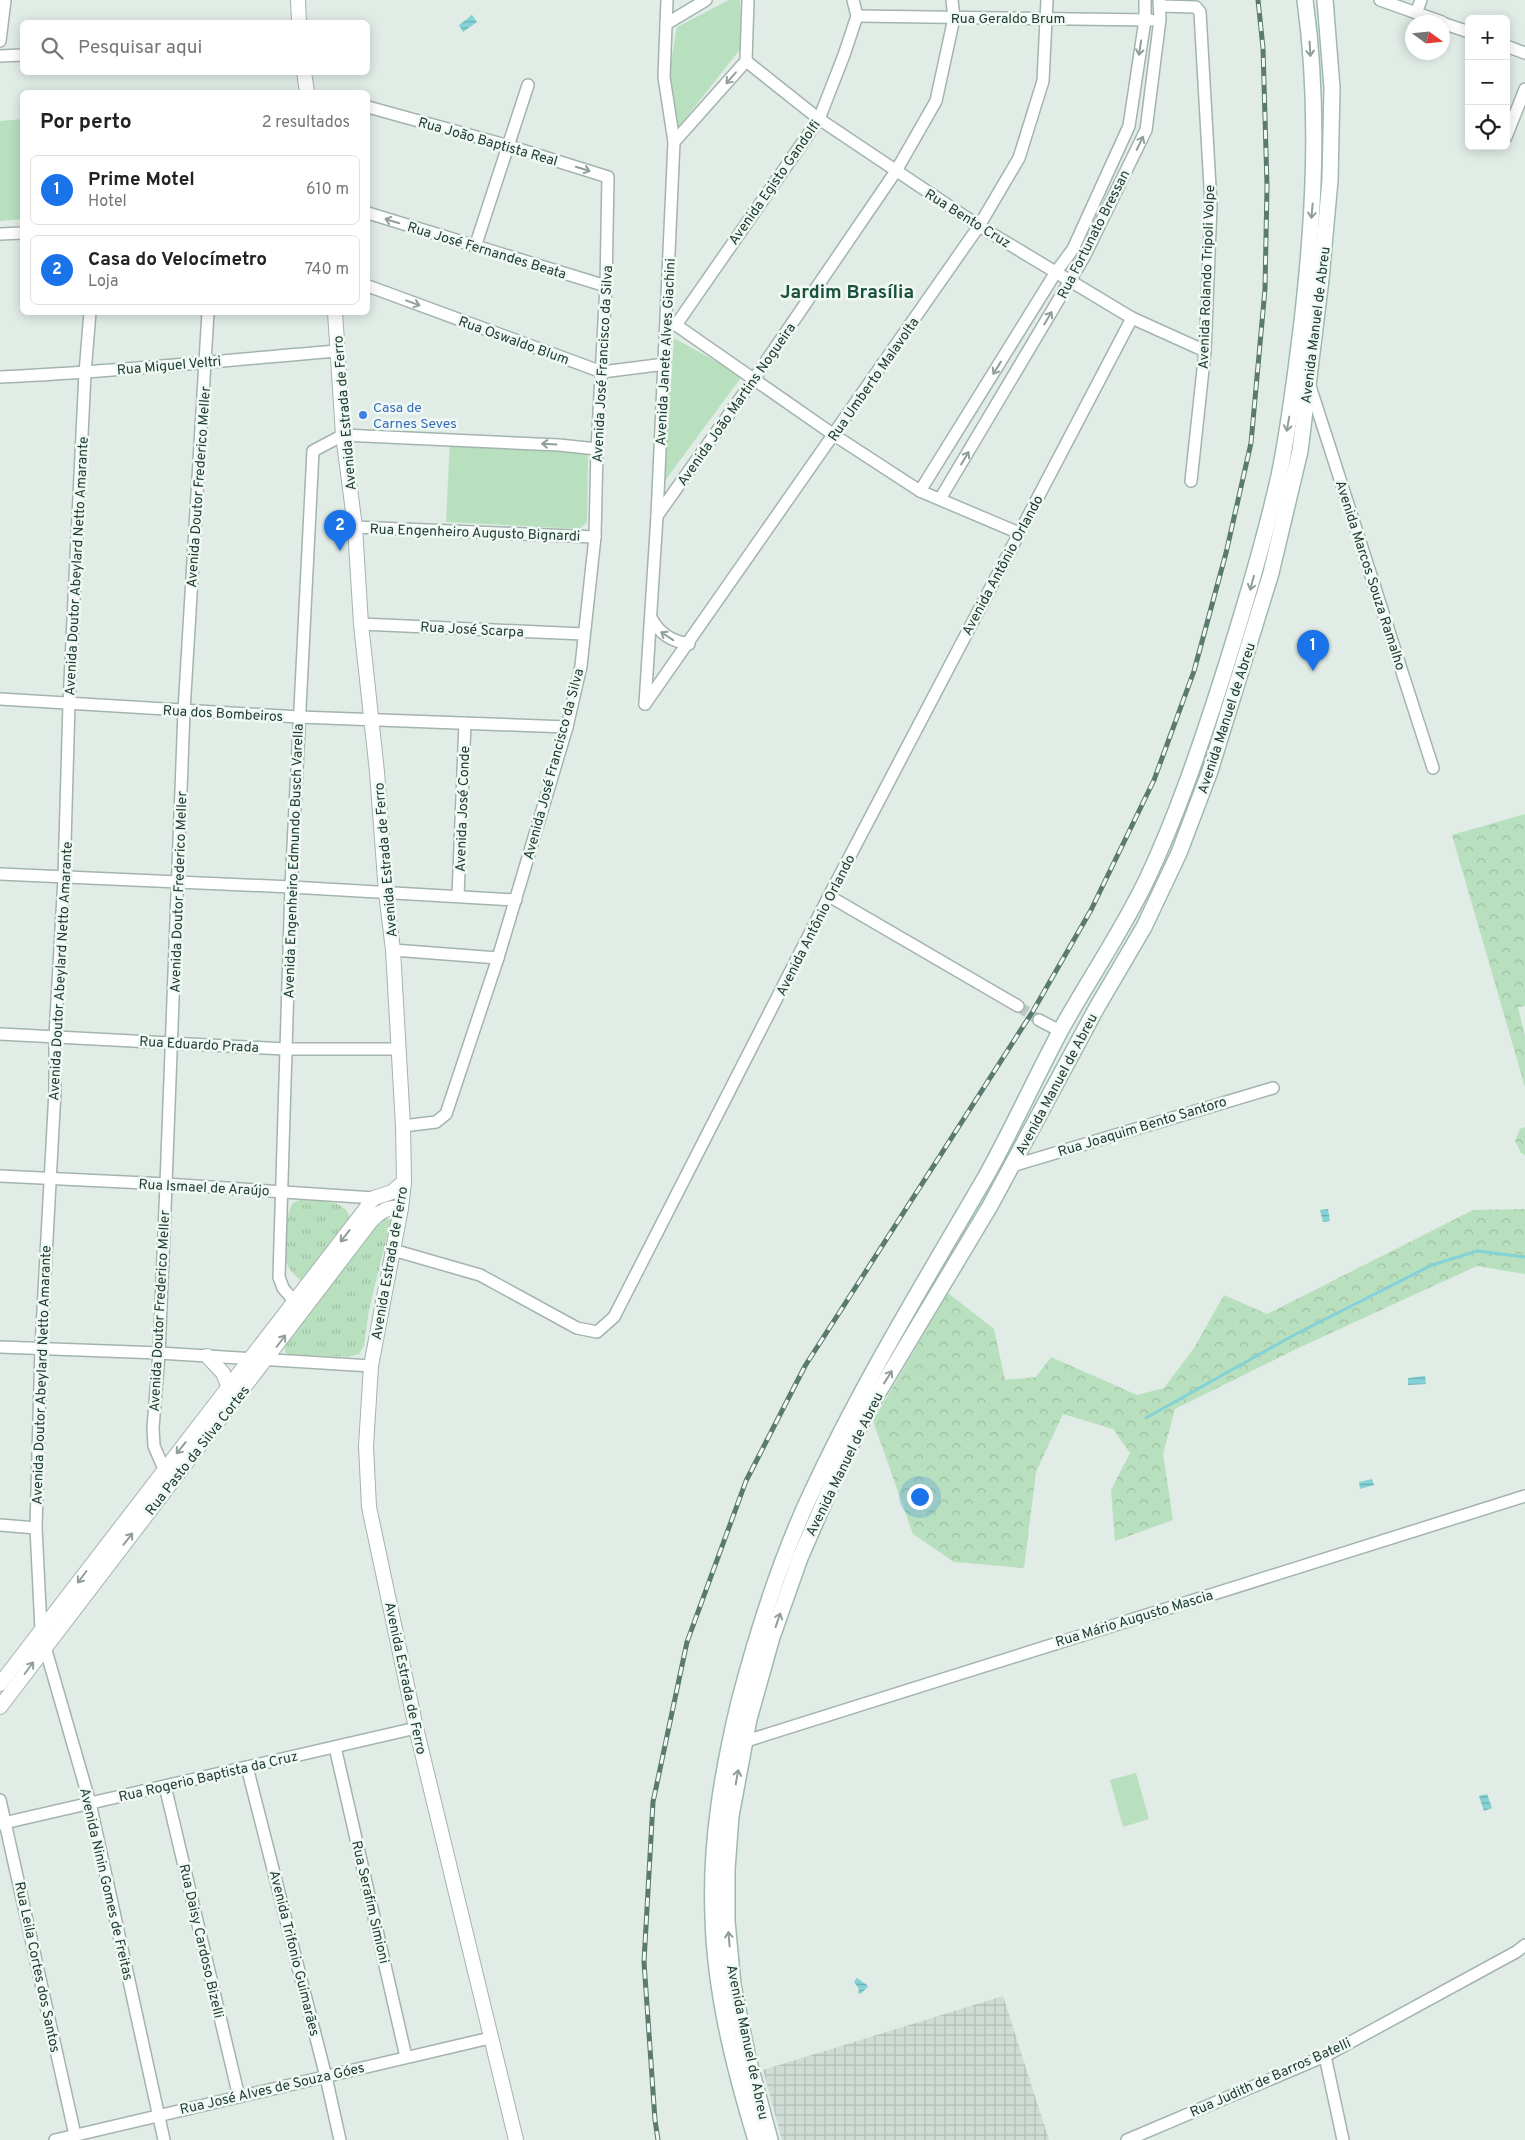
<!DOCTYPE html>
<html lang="pt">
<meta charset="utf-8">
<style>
body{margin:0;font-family:Overpass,sans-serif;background:#f6f6f6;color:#222}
.controls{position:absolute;right:15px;top:15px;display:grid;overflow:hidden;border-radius:8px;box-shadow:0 2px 12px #0003}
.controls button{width:45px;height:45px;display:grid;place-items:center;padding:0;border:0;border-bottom:1px solid #e0e0e0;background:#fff;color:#222;font:25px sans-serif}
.compass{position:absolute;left:1405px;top:15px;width:45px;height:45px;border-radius:50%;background:#fff;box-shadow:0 2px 12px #0003;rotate:105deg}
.you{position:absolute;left:919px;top:1496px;width:18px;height:18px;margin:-12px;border:4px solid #fff;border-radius:50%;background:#1a73e8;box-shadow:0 0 0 8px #1a73e833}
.badge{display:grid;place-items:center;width:32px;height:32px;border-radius:50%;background:#1a73e8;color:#fff;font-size:16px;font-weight:700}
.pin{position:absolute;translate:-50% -41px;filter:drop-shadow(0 1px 2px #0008)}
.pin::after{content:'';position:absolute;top:26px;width:18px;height:15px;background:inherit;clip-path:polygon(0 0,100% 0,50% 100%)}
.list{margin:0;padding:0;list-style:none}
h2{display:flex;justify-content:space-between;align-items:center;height:65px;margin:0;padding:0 20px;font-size:21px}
h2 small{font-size:16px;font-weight:400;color:#767676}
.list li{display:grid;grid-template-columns:32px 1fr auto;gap:15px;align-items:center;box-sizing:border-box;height:70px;margin:0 10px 10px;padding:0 10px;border:1px solid #e0e0e0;border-radius:8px}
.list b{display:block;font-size:19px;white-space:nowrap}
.list p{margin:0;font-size:16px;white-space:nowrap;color:#767676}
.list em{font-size:16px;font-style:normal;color:#767676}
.icon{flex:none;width:28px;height:28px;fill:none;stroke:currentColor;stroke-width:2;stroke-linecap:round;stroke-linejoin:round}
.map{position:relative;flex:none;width:1525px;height:2140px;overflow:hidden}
.search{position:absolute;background:#fff;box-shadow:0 2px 12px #0003;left:20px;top:20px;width:350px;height:55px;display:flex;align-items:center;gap:12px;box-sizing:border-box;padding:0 18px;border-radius:8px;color:#767676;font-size:19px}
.panel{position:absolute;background:#fff;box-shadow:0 2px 12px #0003;left:20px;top:90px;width:350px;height:225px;border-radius:8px}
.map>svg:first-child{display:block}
.industrial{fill:url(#industrial-grid)}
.grass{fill:url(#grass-tufts)}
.forest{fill:url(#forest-crowns)}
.green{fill:#b8dfbe}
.water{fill:url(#water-rules)}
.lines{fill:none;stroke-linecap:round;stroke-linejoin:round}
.stream{stroke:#84d2d6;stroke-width:3}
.minor-tunnel{stroke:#bac9c2;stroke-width:11;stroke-dasharray:11 5.5;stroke-linecap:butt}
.minor-casing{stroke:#a3b4ad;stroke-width:14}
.tertiary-casing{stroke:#a3b4ad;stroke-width:16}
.secondary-casing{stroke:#9eb9ad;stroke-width:18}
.minor{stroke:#fff;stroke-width:11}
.tertiary{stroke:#fff;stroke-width:14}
.secondary{stroke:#fff;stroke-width:15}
.rail-casing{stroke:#5a7a6e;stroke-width:5}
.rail{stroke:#f1f9f4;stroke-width:3;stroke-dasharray:9;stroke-linecap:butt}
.oneway{stroke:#909e99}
.shop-dot{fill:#3f7fe0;stroke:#f1f9f4;stroke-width:2}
.labels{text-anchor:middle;stroke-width:5;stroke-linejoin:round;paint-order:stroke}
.street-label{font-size:14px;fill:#203e33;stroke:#f1f9f4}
.shop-label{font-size:14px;fill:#366cbe;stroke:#f1f9f4;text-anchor:start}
.district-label{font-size:19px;font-weight:bold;fill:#1a523e;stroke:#f1f9f4}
</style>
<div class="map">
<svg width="1525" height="2140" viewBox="0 0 1525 2140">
<defs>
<pattern id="industrial-grid" width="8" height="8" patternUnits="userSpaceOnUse" patternTransform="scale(1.25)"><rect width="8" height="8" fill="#cfdcd5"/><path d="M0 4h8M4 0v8" fill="none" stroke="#b1beb7"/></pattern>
<pattern id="grass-tufts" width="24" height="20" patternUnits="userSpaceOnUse" patternTransform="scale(1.25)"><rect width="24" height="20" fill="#b8dfbe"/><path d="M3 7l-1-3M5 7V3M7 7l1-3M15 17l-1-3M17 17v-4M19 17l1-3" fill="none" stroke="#9ec0a4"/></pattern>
<pattern id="forest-crowns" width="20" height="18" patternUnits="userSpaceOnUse" patternTransform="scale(1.25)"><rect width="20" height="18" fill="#b8dfbe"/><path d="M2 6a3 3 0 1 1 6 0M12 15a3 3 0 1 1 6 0" fill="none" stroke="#9ec0a4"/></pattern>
<pattern id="water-rules" width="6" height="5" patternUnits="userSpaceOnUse" patternTransform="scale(1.25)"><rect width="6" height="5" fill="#84d2d6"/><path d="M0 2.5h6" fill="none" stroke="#6cacae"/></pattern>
</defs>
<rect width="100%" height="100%" fill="#e1ece6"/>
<path class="industrial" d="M1003 1996 1049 2140H782L763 2070Z"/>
<g class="grass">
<path d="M301 1200C317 1201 349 1198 350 1221L307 1278 301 1280C295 1276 291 1272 288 1266 282 1254 285 1211 294 1202Z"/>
<path d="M386 1217 391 1221 369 1309 364 1345 359 1354 348 1357 288 1354 285 1352V1346L362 1243 380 1222Z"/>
</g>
<g class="forest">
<path d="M1525 814V1006L1518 1007 1525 1036V1087L1452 835Z"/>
<path d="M1525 1127V1155L1521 1153 1515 1141 1520 1129Z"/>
<path d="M1525 1209V1274L1477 1266 1296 1349 1175 1409 1163 1454 1173 1520 1115 1541 1111 1490 1130 1453 1113 1429 1063 1414 1036 1472 1024 1568 954 1562 913 1534 873 1421 948 1293 994 1329 1005 1380 1036 1377 1051 1357 1137 1395 1164 1388 1194 1348 1224 1295 1267 1314 1473 1210Z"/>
</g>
<g class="green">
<path d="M729 0H740L741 48 677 129 669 74 677 27Z"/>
<path d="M22 119V219L0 221V121Z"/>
<path d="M674 338 742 376 664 482Z"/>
<path d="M450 441 588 452 587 522 580 529 446 522Z"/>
<path d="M1136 1773 1149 1819 1123 1827 1110 1780Z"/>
</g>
<g class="water">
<path d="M472 15 477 22 463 32 459 25Z"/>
<path d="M1328 1209 1330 1221 1323 1222 1320 1210Z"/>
<path d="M1425 1376 1426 1384 1408 1385V1378Z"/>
<path d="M1372 1479 1374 1485 1360 1489 1359 1482Z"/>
<path d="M1487 1794 1492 1808 1484 1811 1479 1796Z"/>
<path d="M857 1978 867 1985 868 1987 860 1994 858 1993 859 1989 854 1982Z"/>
</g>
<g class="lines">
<path class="stream" d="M1146 1418 1294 1335 1432 1265 1477 1251 1525 1257"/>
<path class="minor-tunnel" d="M1018 1006 1039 1020"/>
<g class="minor-casing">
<g id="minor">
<path d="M1380 0 1442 22"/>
<path d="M1160 6 1196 7 1200 12 1211 205 1205 351 1191 481"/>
<path d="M1416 13 1421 0"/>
<path d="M857 16 1151 20"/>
<path d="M1442 23 1469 32"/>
<path d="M666 24 706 0"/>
<path d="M0 41 5 0"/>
<path d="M1506 46 1525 53"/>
<path d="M0 56 22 55"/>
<path d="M746 61 819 119 979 226 1132 318 1205 351"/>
<path d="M368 107 509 146 608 177 606 286 597 449 595 537 581 666 567 727 498 958 446 1114 436 1122 403 1126"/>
<path d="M1506 137 1525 89"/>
<path d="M674 142 746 61 748 0"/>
<path d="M368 213 606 286"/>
<path d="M0 234 22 233"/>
<path d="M475 247 528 85"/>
<path d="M368 286 602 372 665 364"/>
<path d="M90 312 85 373 69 703 64 878 55 1036V1091L41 1348 36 1528 41 1629 45 1647 90 1803 164 2140"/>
<path d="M667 322 676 325 834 435 920 491 1019 533"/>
<path d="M676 325 819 119 844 55 857 16 853 0"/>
<path d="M0 377C113 372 226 360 338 351"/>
<path d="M1309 383 1433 768"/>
<path d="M920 491 1056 272 1073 249 1129 126 1145 20V0"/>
<path d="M940 499 1084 257 1146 130 1160 19 1159 0"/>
<path d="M657 516 754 379 896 171 936 101 954 18 952 0"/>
<path d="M355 527 595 537"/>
<path d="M651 618C660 634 671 641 689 644"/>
<path d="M361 624 583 634"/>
<path d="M0 699 299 717 567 727"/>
<path d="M645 704 979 226 1019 158 1043 81 1047 0"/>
<path d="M645 704 657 516 674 142 664 77 667 0"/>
<path d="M0 874 291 887 516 900"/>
<path d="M458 896 465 723"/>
<path d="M829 896 1018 1006"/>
<path d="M393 950 498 958"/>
<path d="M1039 1020 1060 1031"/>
<path d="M0 1034 285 1049H399"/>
<path d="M1012 1166 1273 1088"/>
<path d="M0 1176 166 1184 374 1198"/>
<path d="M393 1250 480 1275 577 1328 597 1332 614 1317 829 896 1132 318"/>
<path d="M294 1301 283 1288 279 1277 291 887 313 451 343 435 559 445 597 449"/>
<path d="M0 1347 159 1353 371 1366"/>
<path d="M164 1469 154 1446 153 1428 159 1353 166 1184 184 711 208 312"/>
<path d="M0 1525 36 1528"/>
<path d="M743 1742 1525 1496"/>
<path d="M335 1747 406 2057"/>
<path d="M247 1767 326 2077 340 2140"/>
<path d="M165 1786 239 2097"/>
<path d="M0 1800 75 2135"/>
<path d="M0 1824 416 1728"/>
<path d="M1325 2056 1343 2140"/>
<path d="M55 2140 490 2038"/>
<path d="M1127 2140 1325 2056 1516 1952 1525 1945"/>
</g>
</g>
<g class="tertiary-casing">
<g id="tertiary">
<path d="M298 0 299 22"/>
<path d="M304 72 307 92"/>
<path d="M335 312 343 435 355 527 361 624 377 772 386 893 393 950 403 1126 404 1182 401 1208 371 1366 366 1446 369 1507 416 1728 516 2140"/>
<path d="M207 1356 223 1373 229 1388"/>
<path d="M0 1684 374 1198 392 1192 404 1182"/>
<path d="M0 1707 371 1221C381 1211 387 1207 401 1208"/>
</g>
</g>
<g class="secondary-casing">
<g id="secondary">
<path d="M756 2140C734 2068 715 1992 713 1917 710 1844 722 1773 739 1702 757 1633 779 1563 809 1498 860 1387 924 1283 985 1178 1013 1128 1036 1076 1063 1026 1091 976 1124 928 1148 877 1177 815 1199 750 1220 685 1242 616 1263 547 1279 476 1289 428 1295 379 1301 330 1314 221 1320 109 1305 0"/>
<path d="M770 2140 748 2058 733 1985 727 1921V1869L731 1816 749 1719 772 1637 800 1558 835 1477 869 1408 990 1206 1096 1009 1144 927 1179 853 1210 771 1271 573 1300 451 1321 279 1330 180 1332 88 1325 0"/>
</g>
</g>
<use href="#minor" class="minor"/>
<use href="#tertiary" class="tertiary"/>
<use href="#secondary" class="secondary"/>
<g class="rail-casing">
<path id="rail" d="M658 2140 655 2120 644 1962 653 1802 687 1642 746 1481 805 1366 1033 1011 1091 910 1154 780 1194 671 1226 553 1251 443 1265 289 1267 186 1263 48 1258 0"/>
</g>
<use href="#rail" class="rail"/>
</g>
<defs><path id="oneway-shaft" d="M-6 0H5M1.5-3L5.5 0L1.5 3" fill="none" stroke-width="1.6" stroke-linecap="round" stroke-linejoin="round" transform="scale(1.25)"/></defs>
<g class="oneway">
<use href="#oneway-shaft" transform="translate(1140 48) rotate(99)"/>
<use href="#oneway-shaft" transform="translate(1310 49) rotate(87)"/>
<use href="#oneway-shaft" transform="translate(731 78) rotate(131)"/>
<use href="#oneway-shaft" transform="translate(1140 143) rotate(-64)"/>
<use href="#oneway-shaft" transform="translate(583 169) rotate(17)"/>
<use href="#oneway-shaft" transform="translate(1312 211) rotate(95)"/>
<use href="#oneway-shaft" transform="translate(392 221) rotate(-163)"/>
<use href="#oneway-shaft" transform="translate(413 303) rotate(20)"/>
<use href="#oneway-shaft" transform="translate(1048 318) rotate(-59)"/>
<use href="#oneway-shaft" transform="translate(997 368) rotate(122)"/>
<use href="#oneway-shaft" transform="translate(1288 424) rotate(100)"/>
<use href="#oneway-shaft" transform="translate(549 444) rotate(-177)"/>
<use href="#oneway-shaft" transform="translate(965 458) rotate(-59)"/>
<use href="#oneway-shaft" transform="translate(1252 583) rotate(105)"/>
<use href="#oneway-shaft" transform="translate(667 636) rotate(-146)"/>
<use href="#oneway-shaft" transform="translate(345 1236) rotate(128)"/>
<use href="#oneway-shaft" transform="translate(281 1341) rotate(-53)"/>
<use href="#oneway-shaft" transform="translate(888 1377) rotate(-58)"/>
<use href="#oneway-shaft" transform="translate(181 1448) rotate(129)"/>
<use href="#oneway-shaft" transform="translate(128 1539) rotate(-52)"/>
<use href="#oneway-shaft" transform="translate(82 1577) rotate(127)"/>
<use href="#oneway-shaft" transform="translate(778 1620) rotate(-71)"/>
<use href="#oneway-shaft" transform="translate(29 1668) rotate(-53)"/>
<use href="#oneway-shaft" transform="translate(737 1777) rotate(-80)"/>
<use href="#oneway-shaft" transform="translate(729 1939) rotate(-95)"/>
</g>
<circle class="shop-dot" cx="363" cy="415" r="5"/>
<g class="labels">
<g class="street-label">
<text x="1008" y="23">Rua Geraldo Brum</text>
<text transform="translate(488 141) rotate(16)" y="5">Rua João Baptista Real</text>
<text transform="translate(774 182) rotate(-55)" y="5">Avenida Egisto Gandolfi</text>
<text transform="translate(968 218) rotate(32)" y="5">Rua Bento Cruz</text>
<text transform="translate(1093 234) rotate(-63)" y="5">Rua Fortunato Bressan</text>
<text transform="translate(487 250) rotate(17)" y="5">Rua José Fernandes Beata</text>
<text transform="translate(1206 277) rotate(-88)" y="5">Avenida Rolando Tripoli Volpe</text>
<text transform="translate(1315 325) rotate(-83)" y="5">Avenida Manuel de Abreu</text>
<text transform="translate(514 340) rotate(20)" y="5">Rua Oswaldo Blum</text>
<text transform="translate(665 352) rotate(-87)" y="5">Avenida Janete Alves Giachini</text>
<text transform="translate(602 364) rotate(-87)" y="5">Avenida José Francisco da Silva</text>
<text transform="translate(169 365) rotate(-5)" y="5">Rua Miguel Veltri</text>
<text transform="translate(873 379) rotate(-55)" y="5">Rua Umberto Malavolta</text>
<text transform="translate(736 404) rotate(-55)" y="5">Avenida João Martins Nogueira</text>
<text transform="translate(344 413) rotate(-95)" y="5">Avenida Estrada de Ferro</text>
<text transform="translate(198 487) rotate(-86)" y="5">Avenida Doutor Frederico Meller</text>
<text transform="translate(475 532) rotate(2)" y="5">Rua Engenheiro Augusto Bignardi</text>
<text transform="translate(1002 565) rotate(-62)" y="5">Avenida Antônio Orlando</text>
<text transform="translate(76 566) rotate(-87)" y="5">Avenida Doutor Abeylard Netto Amarante</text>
<text transform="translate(1371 575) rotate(72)" y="5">Avenida Marcos Souza Ramalho</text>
<text transform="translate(472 629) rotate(3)" y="5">Rua José Scarpa</text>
<text transform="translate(223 713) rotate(3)" y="5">Rua dos Bombeiros</text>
<text transform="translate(1226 718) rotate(-72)" y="5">Avenida Manuel de Abreu</text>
<text transform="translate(553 764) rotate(-75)" y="5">Avenida José Francisco da Silva</text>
<text transform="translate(462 809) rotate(-88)" y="5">Avenida José Conde</text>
<text transform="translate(385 860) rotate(-95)" y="5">Avenida Estrada de Ferro</text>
<text transform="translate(293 861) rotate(-88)" y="5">Avenida Engenheiro Edmundo Busch Varella</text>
<text transform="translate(178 892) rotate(-88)" y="5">Avenida Doutor Frederico Meller</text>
<text transform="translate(815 925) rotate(-63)" y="5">Avenida Antônio Orlando</text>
<text transform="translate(60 971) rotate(-87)" y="5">Avenida Doutor Abeylard Netto Amarante</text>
<text transform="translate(199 1044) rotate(3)" y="5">Rua Eduardo Prada</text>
<text transform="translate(1056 1084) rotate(-62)" y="5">Avenida Manuel de Abreu</text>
<text transform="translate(1142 1126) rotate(-17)" y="5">Rua Joaquim Bento Santoro</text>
<text transform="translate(204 1187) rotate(3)" y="5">Rua Ismael de Araújo</text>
<text transform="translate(389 1263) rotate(-80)" y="5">Avenida Estrada de Ferro</text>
<text transform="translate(159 1311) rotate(-87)" y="5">Avenida Doutor Frederico Meller</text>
<text transform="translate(41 1375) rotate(-88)" y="5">Avenida Doutor Abeylard Netto Amarante</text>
<text transform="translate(197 1450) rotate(-52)" y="5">Rua Pasto da Silva Cortes</text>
<text transform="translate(844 1464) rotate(-64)" y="5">Avenida Manuel de Abreu</text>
<text transform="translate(1134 1618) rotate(-17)" y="5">Rua Mário Augusto Mascia</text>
<text transform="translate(406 1678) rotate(78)" y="5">Avenida Estrada de Ferro</text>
<text transform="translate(208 1776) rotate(-13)" y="5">Rua Rogerio Baptista da Cruz</text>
<text transform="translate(107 1884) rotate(77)" y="5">Avenida Ninin Gomes de Freitas</text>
<text transform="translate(371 1902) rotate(77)" y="5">Rua Serafim Simioni</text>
<text transform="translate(202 1941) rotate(77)" y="5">Rua Daisy Cardoso Bizelli</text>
<text transform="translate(295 1953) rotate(76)" y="5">Avenida Trifonio Guimarães</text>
<text transform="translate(38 1967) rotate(78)" y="5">Rua Leila Cortes dos Santos</text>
<text transform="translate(748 2042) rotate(78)" y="5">Avenida Manuel de Abreu</text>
<text transform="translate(1270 2077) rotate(-24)" y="5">Rua Judith de Barros Batelli</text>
<text transform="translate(272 2088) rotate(-13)" y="5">Rua José Alves de Souza Góes</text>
</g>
<g class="shop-label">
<text x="373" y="412">Casa de<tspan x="373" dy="16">Carnes Seves</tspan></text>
</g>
<g class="district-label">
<text x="847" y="298">Jardim Brasília</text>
</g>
</g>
</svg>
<div class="controls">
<button>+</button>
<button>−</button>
<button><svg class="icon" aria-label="locate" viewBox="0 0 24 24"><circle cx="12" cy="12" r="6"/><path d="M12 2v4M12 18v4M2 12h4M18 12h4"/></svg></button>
</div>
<svg class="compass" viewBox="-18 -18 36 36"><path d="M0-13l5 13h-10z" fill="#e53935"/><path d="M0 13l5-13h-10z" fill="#767676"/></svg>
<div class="you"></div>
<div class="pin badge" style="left:1313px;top:671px">1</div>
<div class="pin badge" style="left:340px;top:551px">2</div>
<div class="search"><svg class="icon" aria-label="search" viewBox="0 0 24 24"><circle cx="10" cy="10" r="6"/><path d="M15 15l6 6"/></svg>Pesquisar aqui</div>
<section class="panel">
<h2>Por perto<small>2 resultados</small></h2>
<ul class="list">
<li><span class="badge">1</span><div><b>Prime Motel</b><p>Hotel</p></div><em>610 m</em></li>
<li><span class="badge">2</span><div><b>Casa do Velocímetro</b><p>Loja</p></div><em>740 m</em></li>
</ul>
</section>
</div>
